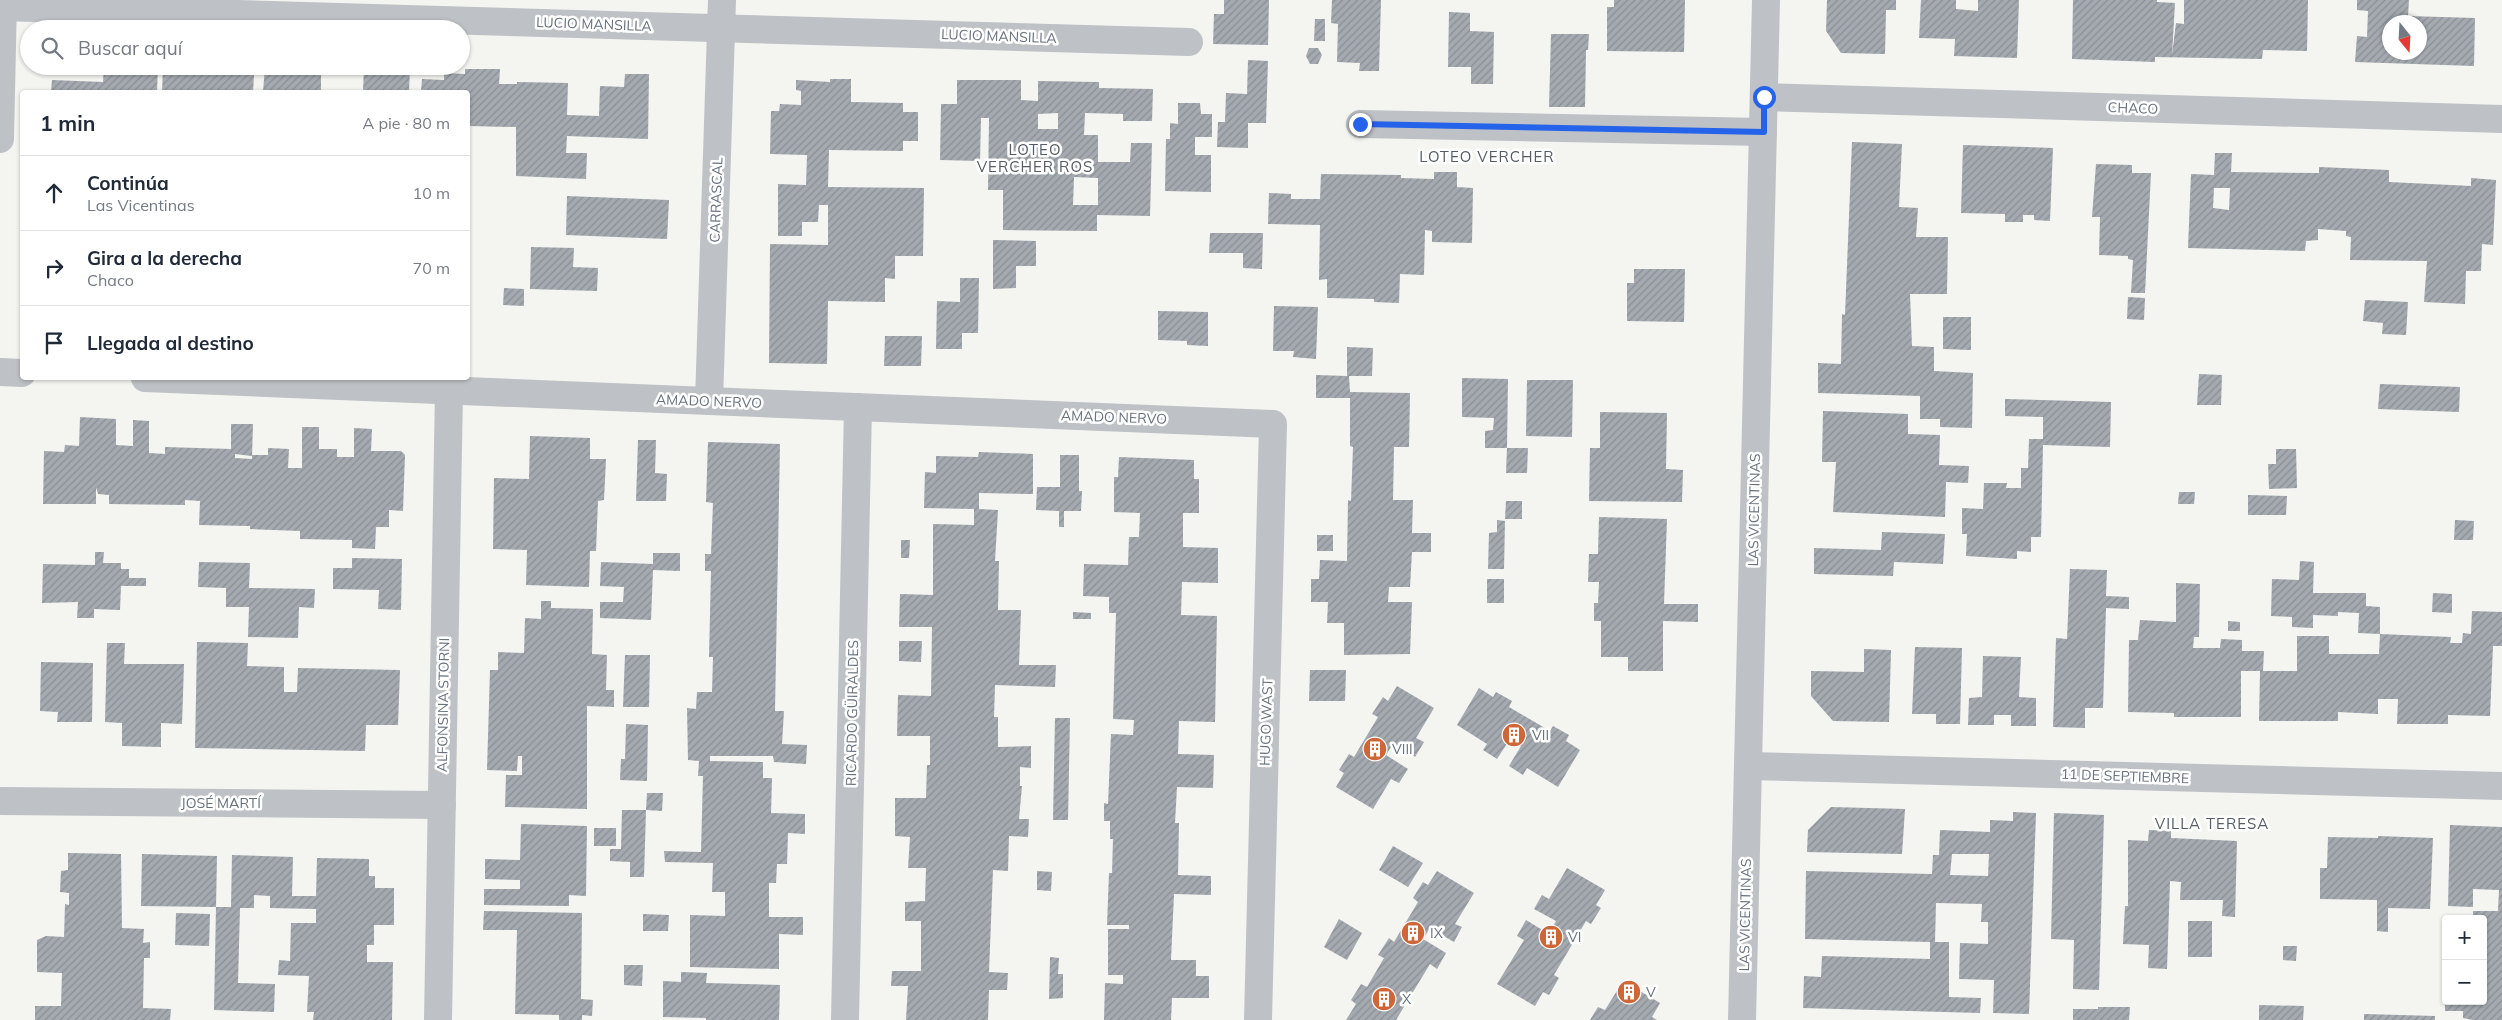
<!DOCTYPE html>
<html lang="es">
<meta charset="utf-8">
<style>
body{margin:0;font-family:Mulish,sans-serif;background:#f2f2f3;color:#1f2937}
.controls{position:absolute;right:15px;bottom:15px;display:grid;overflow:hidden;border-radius:5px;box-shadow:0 1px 4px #0004}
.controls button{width:45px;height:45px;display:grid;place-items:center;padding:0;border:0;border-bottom:1px solid #e0e1e3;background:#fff;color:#1f2937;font:25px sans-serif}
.compass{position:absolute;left:2382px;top:15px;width:45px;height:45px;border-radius:50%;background:#fff;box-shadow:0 1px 4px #0004;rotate:162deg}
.stop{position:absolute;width:15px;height:15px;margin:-11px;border:4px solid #2563eb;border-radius:50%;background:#fff}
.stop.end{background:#2563eb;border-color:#fff;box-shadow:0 1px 5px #0008}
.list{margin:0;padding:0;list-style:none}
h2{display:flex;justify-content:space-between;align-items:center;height:65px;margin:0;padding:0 20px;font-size:21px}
h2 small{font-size:16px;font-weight:400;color:#747a83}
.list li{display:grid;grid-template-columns:32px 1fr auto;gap:15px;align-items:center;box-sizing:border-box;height:75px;padding:0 20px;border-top:1px solid #e0e1e3}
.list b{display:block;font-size:19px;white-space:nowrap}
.list p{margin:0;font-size:16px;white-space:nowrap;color:#747a83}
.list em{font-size:16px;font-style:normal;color:#747a83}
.icon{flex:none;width:28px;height:28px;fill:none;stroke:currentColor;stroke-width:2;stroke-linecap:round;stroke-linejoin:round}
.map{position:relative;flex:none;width:2502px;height:1020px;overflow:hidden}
.search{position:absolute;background:#fff;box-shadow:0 1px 4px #0004;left:20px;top:20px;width:450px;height:55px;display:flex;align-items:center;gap:12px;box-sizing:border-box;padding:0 18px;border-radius:28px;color:#747a83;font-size:19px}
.panel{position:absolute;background:#fff;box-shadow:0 1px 4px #0004;left:20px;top:90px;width:450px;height:290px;border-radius:5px}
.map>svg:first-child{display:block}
.building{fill:url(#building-hatch);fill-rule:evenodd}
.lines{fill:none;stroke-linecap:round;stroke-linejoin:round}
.street{stroke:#bec1c5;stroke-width:28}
.route{stroke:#2563eb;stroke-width:6}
.labels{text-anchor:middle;stroke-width:5;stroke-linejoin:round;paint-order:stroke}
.street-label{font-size:14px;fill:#67727f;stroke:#fff}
.poi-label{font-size:14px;fill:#67727f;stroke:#fff;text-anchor:start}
.neighbourhood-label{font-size:15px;letter-spacing:1px;fill:#545c65;stroke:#fff}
</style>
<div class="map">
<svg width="2502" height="1020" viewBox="0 0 2502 1020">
<defs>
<pattern id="building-hatch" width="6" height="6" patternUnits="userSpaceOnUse" patternTransform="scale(1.25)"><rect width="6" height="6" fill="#a4aab0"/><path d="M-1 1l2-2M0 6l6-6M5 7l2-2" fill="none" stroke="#898f94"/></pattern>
</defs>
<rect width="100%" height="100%" fill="#f4f4f1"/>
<g class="building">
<path d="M1224 0H1269L1268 45 1213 44 1214 14H1224Z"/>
<path d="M1332 0H1381L1379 71H1359L1360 63 1337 62 1338 24 1331 23Z"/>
<path d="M1614 0H1685L1684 52 1607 51V7H1614Z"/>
<path d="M1827 0H1896V10H1886L1885 54 1841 53 1826 31Z"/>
<path d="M1921 0H1956V9L1978 11V0H2019L2017 58 1954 56 1955 39 1919 38Z"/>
<path d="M2073 0H2157V2L2175 3 2172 55 2176 23 2184 24V0H2308L2307 51 2263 50 2262 59 2155 57V62L2072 59Z"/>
<path d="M2357 0H2409L2408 16 2475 18 2474 66 2355 62 2357 36 2367 37 2368 11 2357 10ZM2390 22H2420V52H2390Z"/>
<path d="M1449 12 1470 13V31L1494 32 1493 84H1471V67H1448Z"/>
<path d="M1315 19H1325V41H1314Z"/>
<path d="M1551 34H1589L1588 50H1586L1585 107H1549Z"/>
<path d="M1309 48H1318L1322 55 1318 64H1310L1306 56Z"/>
<path d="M1248 60 1268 61 1266 123H1248V148L1217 147 1218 122H1225L1226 93 1247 94Z"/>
<path d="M104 66H158L157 92H51L52 80 103 82Z"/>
<path d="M163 66H210V73L254 75 253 92H162Z"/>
<path d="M265 66H321V92H263Z"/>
<path d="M364 66 410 67 409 92H363Z"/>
<path d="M465 69H500L499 84H517V82L568 83 567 115 599 116 600 86 624 87 625 74H649L648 139 567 136 566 153H587L586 179 516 176V127L468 126V92H421L422 79 444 80V73L465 74Z"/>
<path d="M830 79H851V102L903 103V112H918V141H903V151L829 150 828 187 924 188 923 256H895V279L885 278V302L828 301 827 364 769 363 770 244 828 245V205H819L818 222H802V236H778V184L806 185 807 155 770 154 771 111H779L780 104 801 105V91L796 90V80L830 82Z"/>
<path d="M957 80H1021V100L1038 101V81L1099 82V88L1153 89 1152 121H1123V114L1085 113 1084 135H1098V162H1130L1131 143H1152L1150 216 1097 215V231L1003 230V190H988L989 118H981L980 161 940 160 941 104H957ZM1058 113V129H1038V114ZM1074 177 1098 178V205H1073Z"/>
<path d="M1178 103H1200L1201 114H1212V137H1195V155H1211V192L1165 191 1166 139H1170V123L1178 124Z"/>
<path d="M1852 142 1902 144 1899 207 1918 208 1916 237H1948L1947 294H1910L1912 346 1934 347V371L1973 373 1972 428 1940 427V419H1920V396L1818 393V363L1841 364 1842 314 1845 315Z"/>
<path d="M1963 145 2053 148 2050 221 2034 220V215H2023V222H2005V214L1961 213Z"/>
<path d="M2215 153H2232L2231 172 2319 173V167L2389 170V182L2471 186V178L2496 180 2493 245 2482 244 2481 271H2466L2465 304 2424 302 2427 261 2350 260 2351 237 2346 236V231L2318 229V240L2306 241 2305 251 2188 248 2191 174 2214 175ZM2214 188H2230L2229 210 2213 208Z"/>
<path d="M2096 164 2132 165V173H2151L2145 293H2131L2133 260 2128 259V256L2099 255 2100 217H2092Z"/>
<path d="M1434 172H1457V187L1473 188 1472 243 1432 242V231L1425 230 1424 275 1400 274 1399 303 1374 302V299L1327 298V279L1319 280 1320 225 1268 224 1269 193 1291 194V199H1320L1321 174 1401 175V178L1434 179Z"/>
<path d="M567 196 669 200 667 239 566 235Z"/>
<path d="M1210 233H1263L1262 269 1243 268V253H1209Z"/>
<path d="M993 240 1036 241V266H1016V288L993 289Z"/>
<path d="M531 247 574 248 573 267 598 268 597 291 530 289Z"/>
<path d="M1634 269H1685L1684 322 1627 321V283H1634Z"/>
<path d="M960 278H979L978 333H962V349H936L937 301 960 302Z"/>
<path d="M504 288 524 289V306L503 305Z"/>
<path d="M2128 297 2145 298 2144 320 2127 319Z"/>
<path d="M2365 300 2408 302 2406 335 2382 334 2383 323 2363 321Z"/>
<path d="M1274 306 1318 307 1316 359 1293 357 1294 351H1273Z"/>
<path d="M1158 311 1208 312V346L1187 345V341L1158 340Z"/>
<path d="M1943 317H1971V350L1943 349Z"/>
<path d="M885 336H922L921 366H884Z"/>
<path d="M1347 347 1373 348 1372 376H1349L1350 392 1410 393 1409 447H1394L1393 500H1413L1412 533H1431V552H1412L1410 587H1389L1388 602H1412L1410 654 1344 655V623H1327L1328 602H1311V579H1319L1320 560 1347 561 1348 500 1351 501 1353 447 1350 446V398H1316V375L1347 376Z"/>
<path d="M2199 374 2222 375 2221 405H2197Z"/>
<path d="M1462 378 1508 379 1507 448H1528L1527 473H1506L1507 448H1485V431L1493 430 1494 418 1462 417Z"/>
<path d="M1527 380H1573L1572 437 1526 436Z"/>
<path d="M2380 384 2460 387 2459 412 2378 409Z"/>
<path d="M2005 399 2111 402 2110 447 2043 445 2041 537H2031V552L2017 551V559L1966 556 1967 534H1962V508L1983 509 1984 483H2007L2006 488H2021V468H2028L2029 439H2043V417L2005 416Z"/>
<path d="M1823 411 1908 414V434L1940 435 1939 465 1969 466 1968 483 1946 482 1945 517 1833 512 1836 462H1822Z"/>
<path d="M1600 412 1667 413 1666 469 1683 470 1682 502 1589 501 1590 448H1600Z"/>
<path d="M80 417 116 419V445L133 446V420L149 421V453L165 454V447L231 449V424H253L252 456 235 454V458L252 459V455H268V448L289 449 288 468H302V427H319V449H337V457H354V428L372 429 371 451H401L405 455 403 511 389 510V527H376L375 549 352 548V540L300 539V531L250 529V526L199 525 200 501 185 500V505L109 504V495L98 494 96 487V504H43L44 451 64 452 65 445 79 446Z"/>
<path d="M530 436 590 438V459H606L604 500 598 501 596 551H590L589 587 526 585 527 550 493 549 494 478 529 479Z"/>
<path d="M638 440H656L655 473 667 474 666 501H636Z"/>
<path d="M708 442 780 444 775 711H784L782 744 807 745 806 764 774 762 773 756H710V761L763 762V778H772L771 813 805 814V834L788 833 787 864H777L776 883H769V917H803V935L779 934V969L690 967V915L725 916V892H712L713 863 665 862 664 851 701 852 703 776H698L699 761 688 760 687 708 696 709 697 692H712L713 657H709L711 571H705V554H711L713 503 706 502Z"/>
<path d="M2276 449H2296L2297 488 2269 489 2268 464H2276Z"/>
<path d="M979 452 1033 454V494L979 493V509L998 510 995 561H999L998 610H1021L1019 665H1056L1055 687 995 685 994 717H998V747L1031 746V768L1020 767V786H1022L1019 819H1029L1028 837 1009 836 1008 871 993 870 989 972 1008 973 1007 990H989L988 1020H906L908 986H891L892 971H921V921H905V902L925 901 926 868H908L910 837 895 836V798H926L927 765H930V736H897L898 695 931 696 932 627H899L900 594 933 595V524L974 525V509L924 508 925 472 936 473V456L978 457Z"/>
<path d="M1060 455H1079V491H1082L1081 511H1064V527H1059V511L1036 510 1037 487H1060Z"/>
<path d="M1119 457 1194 460V479H1199V513H1183V547L1218 548V583L1182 582 1181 615 1217 616 1215 722 1179 721 1178 754 1214 755 1213 788 1177 787 1175 823H1179L1178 875 1211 876V895L1174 894 1171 960H1196V976H1209V998H1172L1171 1020H1104L1105 983 1123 984V975H1108V929H1129V925H1107L1109 873H1112L1113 839H1110V821H1104V803L1108 804 1111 734 1133 735 1134 720 1113 719 1116 613H1109V597L1083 596 1084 564 1128 565 1129 537H1139L1140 513 1114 512V477H1118Z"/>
<path d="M2179 492H2195L2194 504H2178Z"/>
<path d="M2248 495 2287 496 2286 515H2248Z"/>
<path d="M1506 501H1522V519H1505Z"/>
<path d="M1599 517 1667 519 1664 604H1698V622L1663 621V671H1628V657H1601V621H1594V603H1598L1599 582H1588L1589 554H1598Z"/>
<path d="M1497 520 1505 521 1504 569H1488L1489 533 1497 532Z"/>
<path d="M2455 520 2474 521 2473 540H2454Z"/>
<path d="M1882 532 1945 534 1943 564 1894 562 1893 576 1814 574V548L1881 550Z"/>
<rect x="1317" y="535" width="16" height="16"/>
<path d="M901 540H910L909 558H901Z"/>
<path d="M95 552H104L103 563H121V569H129V578H146V586H121L120 610 94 609V618H77L78 602 42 603 43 564 95 565Z"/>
<path d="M653 553H680V571L653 570 651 620 600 618V602H623L624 587 600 586 601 562 653 564Z"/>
<path d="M352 558 402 559 401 610 378 609 379 590 333 589V568H352Z"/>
<path d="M2300 561 2314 562 2313 593H2366V606L2380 607V634L2358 633 2359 613 2338 612V616L2313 615V628L2292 627V617L2271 616 2272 579 2299 580Z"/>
<path d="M199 562 250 563 249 588 315 589 314 608 299 607 298 638 248 637 249 607H226V588L198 587Z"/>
<path d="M2070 569 2107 570 2106 596 2129 597V609L2106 608 2103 708H2085V728L2053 727 2056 638 2067 639Z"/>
<rect x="1487" y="579" width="17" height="24"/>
<path d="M2176 583 2200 584 2199 637H2194L2193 648H2220L2221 639 2242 640V651H2264L2263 671H2297V636H2329V654H2379L2380 634 2451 637 2450 643H2462L2463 633 2471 634 2472 611 2502 612V646H2493L2490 716 2448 715V724H2397L2398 699H2378V714L2338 712V721H2259L2260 671H2241V717H2174V713L2128 712 2129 640H2138L2140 620 2176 622Z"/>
<path d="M2433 593 2452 594V613L2432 612Z"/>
<path d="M541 601H551V608L593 609 592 654 607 655 606 690H614V707L587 706V809L505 807 506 775H522V756H518L517 771 487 770 490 670H498V652L524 653 525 618 541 619Z"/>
<path d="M1073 612 1091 613V619H1073Z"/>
<path d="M2228 621 2240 622V631H2228Z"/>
<path d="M899 641H922L921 662 899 661Z"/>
<path d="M197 642 248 643 247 666 284 667V692H297L298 668 400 670 398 725H366L365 751 195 748Z"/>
<path d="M107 643H125L124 664H184L182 724 161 723V747L122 746V723L105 722Z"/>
<path d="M1915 647 1962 648 1960 724H1936V714H1912Z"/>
<path d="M1864 649 1891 650 1889 722 1833 721 1811 696V671L1864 672Z"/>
<path d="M625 655H650L649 707H623Z"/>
<path d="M1983 656 2021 657 2019 697 2036 698V726H2011V715H1994V725H1968L1969 698 1982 697Z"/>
<path d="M41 662 93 663 92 722H57L58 712 40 711Z"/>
<path d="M1310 670H1346L1345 701H1309Z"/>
<path d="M1397 686 1434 708 1416 738 1424 742 1415 757 1393 744 1386 755 1408 769 1399 783 1391 779 1373 809 1336 787 1344 773 1339 770 1349 754 1354 757 1378 717 1372 714 1383 697 1388 701Z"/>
<path d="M1479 688 1493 697 1496 692 1512 701 1509 707 1550 731 1553 726 1569 735 1566 741 1580 750 1558 787 1527 768 1523 775 1509 766 1521 746 1510 739 1497 759 1483 750 1487 744 1457 725Z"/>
<path d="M1055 718H1070L1068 820H1053Z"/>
<path d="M626 724 648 725 647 781 620 780 621 759H625Z"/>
<path d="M647 793H663L662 811 646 810Z"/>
<path d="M1831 807 1905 809 1902 854 1807 852 1808 830Z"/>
<path d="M622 810H646L644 877H630V862L610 861V849H621Z"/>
<path d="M2013 812 2036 813 2029 1014 1993 1013 1994 980 1959 979 1960 943 1988 944V922H1981L1982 904 1936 903 1935 942H1949V997L1981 998 1980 1013 1803 1008 1804 976 1821 977 1822 956 1930 959V942L1805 939 1806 871 1932 874 1933 855H1939L1940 830 1990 832V820L2013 821ZM1952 854H1989L1988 876 1950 875Z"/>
<path d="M2054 813 2104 815 2099 990 2073 989 2074 940 2051 939Z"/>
<path d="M521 824 587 826 586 896 569 895V906L484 905V889H520V880L485 879V859L520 860Z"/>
<path d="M2450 825 2502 827V1020H2473L2463 1018V1011H2445V1001H2483V919H2473V911H2498L2499 890 2473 889V907L2448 906Z"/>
<rect x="594" y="828" width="22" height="18"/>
<path d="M2149 830 2171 831V838L2237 841 2235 917 2222 916 2223 900H2180L2181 882 2170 881 2167 969 2148 968 2149 945 2123 944 2125 906H2128V840L2148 841Z"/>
<path d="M2378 836 2433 838 2430 909 2388 908V932L2377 931V900L2320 899V868H2327L2328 837 2378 838Z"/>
<path d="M1393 846 1423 863 1408 887 1379 870Z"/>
<path d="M68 853 121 854 122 928 144 929 143 943 150 942V958H144L143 1008 171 1009 170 1020H35V1006H61L62 973 37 972V940L46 936 64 937 65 904 69 905V893L60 892 61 871 68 870Z"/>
<path d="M142 854 217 856 216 907 141 906Z"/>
<path d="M232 855 293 857 292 896H316L317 858 369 859V876H375V888H394V925H374V945H367V962H393L392 1020H313L314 1012H307L309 976 278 975 279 960 290 961 291 923H316V909L270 908V896L254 895V908H240L238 983 275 984 274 1012 214 1010 216 907H231Z"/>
<path d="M1567 868 1605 890 1596 905 1601 908 1591 924 1586 921 1554 975 1559 978 1549 995 1543 992 1535 1006 1497 984 1524 940 1517 936 1526 920 1549 934 1556 921 1534 909 1542 895 1549 899Z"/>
<path d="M1037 871 1052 872 1051 891 1037 890Z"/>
<path d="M1437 871 1474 893 1455 924 1462 927 1454 942 1430 928 1423 939 1446 953 1437 969 1430 964 1396 1020H1346L1356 1004 1351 1000 1361 984 1367 987 1384 958 1378 955 1389 938 1394 942 1418 902 1413 898 1423 882 1428 885Z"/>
<path d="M484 911 582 913 581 999 593 1000 592 1016 582 1015V1020H559V1015L515 1014 517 930H483Z"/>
<path d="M176 913 210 914 209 946 175 945Z"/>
<path d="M643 914 669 915 668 931H643Z"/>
<path d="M1339 919 1362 933 1347 960 1324 947Z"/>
<rect x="2188" y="921" width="24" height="36"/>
<path d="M2283 946H2297L2296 961 2283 960Z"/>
<path d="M1050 957 1059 958 1058 974H1063V998L1049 999Z"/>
<path d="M624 965H643L642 986 624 985Z"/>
<path d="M681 972 707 973 706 983 780 985 779 1020H706V1018L663 1017V981L681 982Z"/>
<path d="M1623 981 1660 1003 1652 1017 1657 1020H1590L1598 1007 1605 1010Z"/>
<path d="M2259 1005 2304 1006 2303 1020H2259Z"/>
<path d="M2098 1007H2130L2129 1020H2073V1009H2098Z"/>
<path d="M2364 1014 2435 1016V1020H2364Z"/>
</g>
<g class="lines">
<g class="street">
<path d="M0 7 1189 42"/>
<path d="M1764 97 2502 119"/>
<path d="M1360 124 1763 132"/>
<path d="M0 139 3 0"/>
<path d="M0 372 22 373"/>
<path d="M145 378 1273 424 1258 1020"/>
<path d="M709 401 722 0"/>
<path d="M1748 766 2502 786"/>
<path d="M0 801 442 805"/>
<path d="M438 1020 449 390"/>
<path d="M845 1020 858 407"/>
<path d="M1742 1020 1766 0"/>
</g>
</g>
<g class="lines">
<path class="route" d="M1360 124 1764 132V97"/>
</g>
<defs>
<g id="building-disc" transform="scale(1.25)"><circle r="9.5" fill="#ce6638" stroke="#fff"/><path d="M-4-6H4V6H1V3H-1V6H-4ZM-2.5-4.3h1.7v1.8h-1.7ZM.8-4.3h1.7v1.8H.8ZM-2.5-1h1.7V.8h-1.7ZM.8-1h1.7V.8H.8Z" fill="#fff"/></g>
</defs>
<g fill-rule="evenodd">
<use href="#building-disc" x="1514" y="735"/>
<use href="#building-disc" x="1375" y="749"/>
<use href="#building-disc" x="1413" y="933"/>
<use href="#building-disc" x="1551" y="937"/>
<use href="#building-disc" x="1629" y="992"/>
<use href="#building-disc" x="1384" y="999"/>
</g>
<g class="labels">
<g class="street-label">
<text transform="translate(594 24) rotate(2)" y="5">LUCIO MANSILLA</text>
<text transform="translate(999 36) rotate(2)" y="5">LUCIO MANSILLA</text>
<text transform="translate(2133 108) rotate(2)" y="5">CHACO</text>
<text transform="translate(716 200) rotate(-88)" y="5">CARRASCAL</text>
<text transform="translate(709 401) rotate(2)" y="5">AMADO NERVO</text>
<text transform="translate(1114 417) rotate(2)" y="5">AMADO NERVO</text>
<text transform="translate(1754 510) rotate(-89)" y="5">LAS VICENTINAS</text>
<text transform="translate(443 705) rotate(-89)" y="5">ALFONSINA STORNI</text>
<text transform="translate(852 713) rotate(-89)" y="5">RICARDO GÜIRALDES</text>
<text transform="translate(1266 722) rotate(-88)" y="5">HUGO WAST</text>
<text transform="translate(2125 776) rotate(2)" y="5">11 DE SEPTIEMBRE</text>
<text x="221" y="808">JOSÉ MARTÍ</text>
<text transform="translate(1745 915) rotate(-89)" y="5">LAS VICENTINAS</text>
</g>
<g class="poi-label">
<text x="1532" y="740">VII</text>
<text x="1392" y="754">VIII</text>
<text x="1430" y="938">IX</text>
<text x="1568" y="942">VI</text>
<text x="1646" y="997">V</text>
<text x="1402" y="1004">X</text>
</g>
<g class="neighbourhood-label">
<text x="1035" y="155">LOTEO<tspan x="1035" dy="17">VERCHER ROS</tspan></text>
<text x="1487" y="162">LOTEO VERCHER</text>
<text x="2212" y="829">VILLA TERESA</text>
</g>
</g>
</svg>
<div class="controls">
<button>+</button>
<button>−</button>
</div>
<svg class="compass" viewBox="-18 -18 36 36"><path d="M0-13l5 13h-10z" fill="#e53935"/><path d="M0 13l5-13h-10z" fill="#747a83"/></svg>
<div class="stop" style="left:1764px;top:97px"></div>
<div class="stop end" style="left:1360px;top:124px"></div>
<div class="search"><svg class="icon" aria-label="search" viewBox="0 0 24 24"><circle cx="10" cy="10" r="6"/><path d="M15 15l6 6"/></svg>Buscar aquí</div>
<section class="panel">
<h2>1 min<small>A pie · 80 m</small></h2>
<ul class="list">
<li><svg class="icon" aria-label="ahead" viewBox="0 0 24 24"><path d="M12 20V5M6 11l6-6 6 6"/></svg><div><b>Continúa</b><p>Las Vicentinas</p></div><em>10 m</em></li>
<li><svg class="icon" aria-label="right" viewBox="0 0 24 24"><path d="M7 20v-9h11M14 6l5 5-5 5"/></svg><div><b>Gira a la derecha</b><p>Chaco</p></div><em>70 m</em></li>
<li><svg class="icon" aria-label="arrive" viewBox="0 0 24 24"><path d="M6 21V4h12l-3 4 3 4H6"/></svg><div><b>Llegada al destino</b></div></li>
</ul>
</section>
</div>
